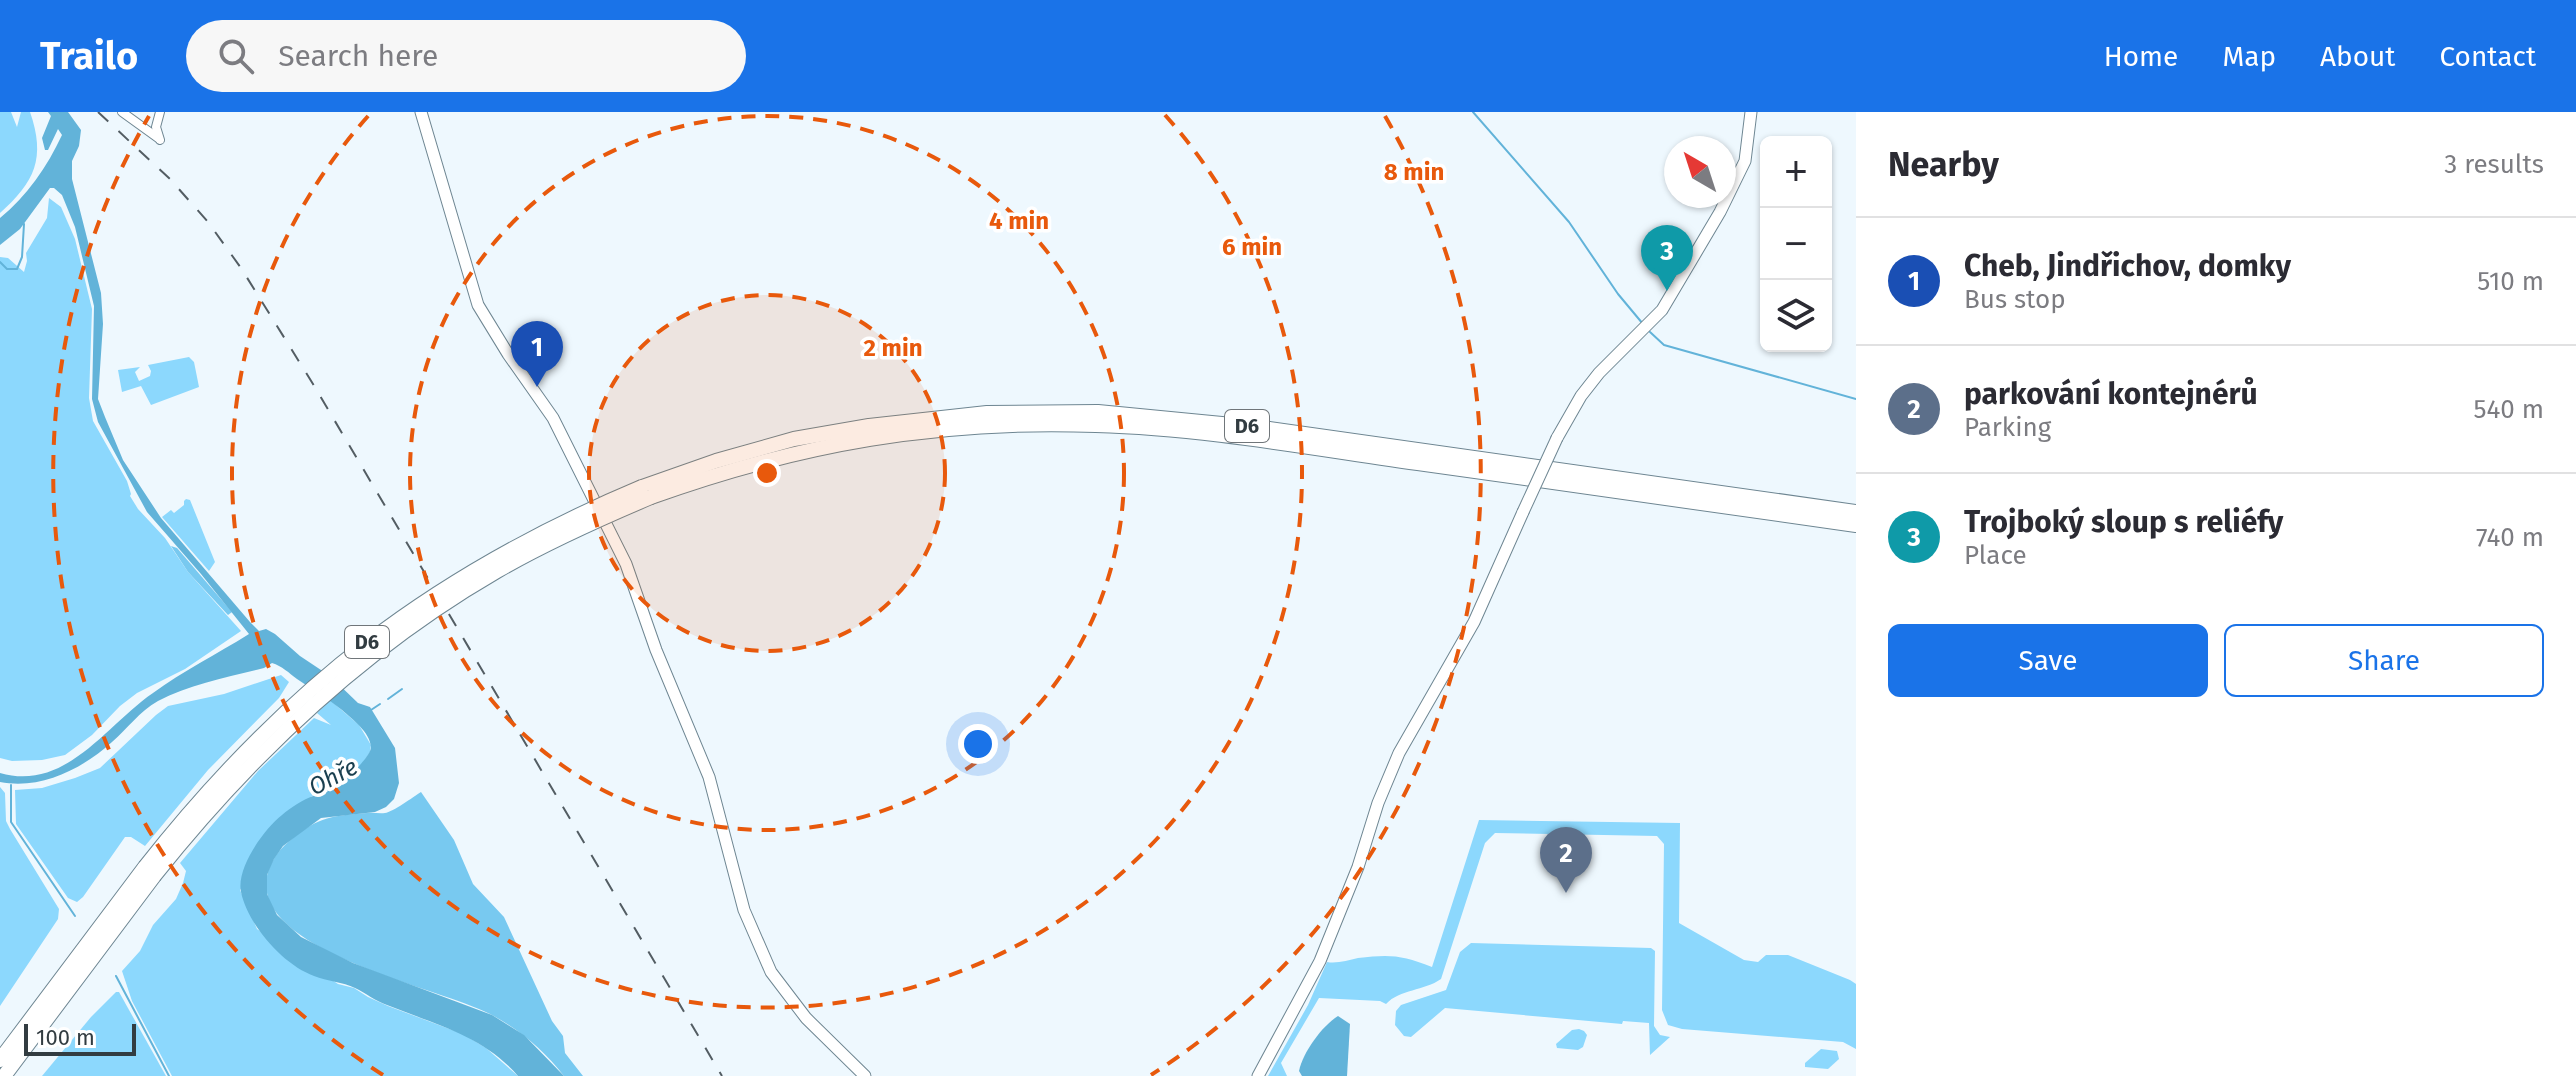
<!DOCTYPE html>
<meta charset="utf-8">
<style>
body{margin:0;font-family:"Fira Sans",sans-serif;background:#f7f7f7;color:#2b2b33}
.controls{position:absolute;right:24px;top:24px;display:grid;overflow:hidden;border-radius:12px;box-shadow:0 2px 6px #0004}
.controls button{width:72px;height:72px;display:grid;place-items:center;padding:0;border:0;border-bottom:2px solid #e1e1e2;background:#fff;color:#2b2b33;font:40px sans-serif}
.compass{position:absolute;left:1664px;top:24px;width:72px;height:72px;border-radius:50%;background:#fff;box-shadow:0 2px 6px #0004;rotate:321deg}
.scale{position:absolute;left:24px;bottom:20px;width:112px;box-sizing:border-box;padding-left:8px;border:4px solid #323c41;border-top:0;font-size:22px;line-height:28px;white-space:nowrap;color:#323c41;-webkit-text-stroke:6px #fff;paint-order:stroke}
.you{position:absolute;left:978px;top:632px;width:28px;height:28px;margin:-20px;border:6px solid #fff;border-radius:50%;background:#1a73e8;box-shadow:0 0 0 12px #1a73e833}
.badge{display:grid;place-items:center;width:52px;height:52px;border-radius:50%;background:#1a73e8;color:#fff;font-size:26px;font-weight:700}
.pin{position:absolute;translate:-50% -66px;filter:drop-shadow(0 2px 4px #0008)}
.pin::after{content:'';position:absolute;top:42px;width:28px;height:24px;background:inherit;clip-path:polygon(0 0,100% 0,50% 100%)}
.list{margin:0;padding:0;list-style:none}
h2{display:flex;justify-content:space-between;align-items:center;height:104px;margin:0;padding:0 32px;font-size:34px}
h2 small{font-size:26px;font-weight:400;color:#7c7c81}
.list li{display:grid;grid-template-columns:52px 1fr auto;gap:24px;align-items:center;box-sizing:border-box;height:128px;padding:0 32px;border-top:2px solid #e1e1e2}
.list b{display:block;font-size:30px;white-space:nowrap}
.list p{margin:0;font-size:26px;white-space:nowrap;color:#7c7c81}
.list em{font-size:26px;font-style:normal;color:#7c7c81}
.actions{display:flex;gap:16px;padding:24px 32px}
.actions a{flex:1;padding:18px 0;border:2px solid #1a73e8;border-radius:12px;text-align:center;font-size:28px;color:#1a73e8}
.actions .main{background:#1a73e8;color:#fff}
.icon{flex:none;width:44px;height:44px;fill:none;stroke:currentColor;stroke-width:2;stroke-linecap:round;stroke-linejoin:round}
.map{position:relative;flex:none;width:1856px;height:964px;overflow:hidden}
header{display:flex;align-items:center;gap:48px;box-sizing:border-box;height:112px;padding:0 40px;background:#1a73e8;color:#fff}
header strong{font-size:38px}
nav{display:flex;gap:44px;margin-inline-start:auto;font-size:28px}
.search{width:560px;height:72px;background:#f7f7f7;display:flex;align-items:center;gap:20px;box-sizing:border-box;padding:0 28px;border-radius:44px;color:#7c7c81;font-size:30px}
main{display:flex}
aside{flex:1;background:#fff}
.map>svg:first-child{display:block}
.green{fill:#8cd8fd}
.forest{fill:#78c9f0}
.water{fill:#62b3d9}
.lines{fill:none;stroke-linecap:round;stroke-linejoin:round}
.stream{stroke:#62b3d9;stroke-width:2}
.street-casing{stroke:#6e8692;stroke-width:10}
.secondary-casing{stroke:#6e8692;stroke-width:13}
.highway-casing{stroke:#6e8692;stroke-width:16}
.street{stroke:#fff;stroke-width:8}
.secondary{stroke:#fff;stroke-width:11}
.highway{stroke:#fff;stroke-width:14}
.rail{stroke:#535d63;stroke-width:2;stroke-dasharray:14 14;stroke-linecap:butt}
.secondary-bridge-casing{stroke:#6e8692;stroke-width:13;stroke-linecap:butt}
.highway-bridge-casing{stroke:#6e8692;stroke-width:16;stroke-linecap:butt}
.secondary-bridge{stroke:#fff;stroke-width:11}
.highway-bridge{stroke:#fff;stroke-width:14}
.ring{fill:none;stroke:#e8590c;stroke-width:4;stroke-dasharray:14 10}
.labels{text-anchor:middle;stroke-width:7;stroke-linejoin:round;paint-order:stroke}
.shield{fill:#fff;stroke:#70767a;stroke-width:2}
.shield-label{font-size:20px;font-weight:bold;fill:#323c41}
.water-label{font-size:24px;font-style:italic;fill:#1a3f4f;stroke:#fff}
.centre{fill:#e8590c;stroke:#fff;stroke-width:4}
.ring-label{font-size:24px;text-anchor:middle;font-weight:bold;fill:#e8590c;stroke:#fff;stroke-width:7;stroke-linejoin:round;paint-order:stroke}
</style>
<header>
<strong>Trailo</strong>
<div class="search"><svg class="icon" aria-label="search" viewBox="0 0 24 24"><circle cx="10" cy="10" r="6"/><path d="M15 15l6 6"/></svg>Search here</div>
<nav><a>Home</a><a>Map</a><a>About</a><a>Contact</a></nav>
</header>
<main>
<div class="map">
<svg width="1856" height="964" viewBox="0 0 1856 964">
<rect width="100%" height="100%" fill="#eef8fe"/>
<g class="green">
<path d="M0 0H11L17 15 21 0H30C46 46 35 70 0 101Z"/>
<path d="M49 86 61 95 75 127 92 197 89 286 93 309 127 369 131 382 130 384 138 397 165 426 188 460 241 519 185 557 137 581 120 594 92 623 65 643 42 648 12 649 0 646V145L8 146 24 160 27 149 26 141 47 106Z"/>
<path d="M189 245 194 250 199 275 151 293 141 274 122 280 118 258 140 255 135 260 139 269 150 264 151 259 148 253Z"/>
<path d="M186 387 190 388 215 450 209 459 162 405 171 398 174 401 184 393V389Z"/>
<path d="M281 563 289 570 279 586 208 658 145 734 131 725H125L83 785 77 790 68 786 16 712 15 678 42 676 75 666 100 656 156 603 168 594 224 582Z"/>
<path d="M330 588 359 613 371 633 370 640 363 651 334 677 312 684 240 778 257 817 338 872 354 876 368 885 388 894 463 922 486 936 518 964H172L132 889 122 859 140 839 153 813 176 787 183 771 186 759 180 751 258 659 314 606 331 613 317 601Z"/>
<path d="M0 675 5 681 6 709 10 717 59 797 58 807 0 894Z"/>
<path d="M1479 708 1680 711 1679 811 1744 848 1758 850 1766 843H1788L1850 868 1856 872V937L1843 930 1682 917 1668 913 1662 898 1664 732 1657 724 1495 721 1485 731 1441 867C1424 879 1400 877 1386 892L1380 889 1319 886 1281 951 1287 964H1268L1308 893 1327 850C1337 852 1348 848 1358 846 1390 842 1402 843 1432 855Z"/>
<path d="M1471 831 1651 836 1655 839 1654 914 1660 923 1670 925 1650 943 1649 911 1623 909 1622 912 1445 896 1411 925 1404 924 1395 913 1396 899 1401 893 1446 878 1460 840Z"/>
<path d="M116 880H119L166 964H42L91 905Z"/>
<path d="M1579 917 1584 919 1587 923 1583 935 1578 938 1557 936 1556 932 1572 918Z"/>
<path d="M1821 937 1837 939 1839 947 1828 957 1805 955V951Z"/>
</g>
<g class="forest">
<path d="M171 434 177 436 232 500 228 503 188 460Z"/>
<path d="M421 680 454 728 473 772 504 805 552 909 563 924 565 941 583 964H564C544 938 519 917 490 902 439 876 262 841 266 770 267 757 275 742 285 733 315 706 328 704 367 701 373 700 379 702 385 701 393 700 413 685 421 680Z"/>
</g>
<g class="water">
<path d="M48 0H68L81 18 79 34 72 49V67L101 181 103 212 98 287 105 305 123 348 161 406 250 510 259 519 266 517 275 522 300 544 330 564 358 591 370 595 395 636 399 671 394 687 386 695 375 700 321 706 283 734 274 747 267 763V782L277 803 301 825 353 851 492 903 524 923 564 964H518C484 924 434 912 387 893 375 889 366 881 355 876 343 870 327 869 314 864 283 853 248 813 241 780 236 756 264 717 282 703 290 696 304 687 313 684 319 682 324 682 330 678 340 673 371 646 371 635 370 620 352 607 342 598 327 586 312 577 297 567 289 561 282 554 272 551L264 556C229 565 190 572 158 589 139 600 128 616 112 630 82 657 41 678 0 670V661C66 680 106 613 153 581 183 559 217 542 249 522L201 462 147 400 98 310 92 287 94 194 75 115 62 83 54 76H50L20 117 0 133V106C27 84 47 55 62 23L58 17 48 38H45L42 26 51 4Z"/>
<path d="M1338 904 1350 912 1347 964H1302L1299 959C1303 940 1322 914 1338 904Z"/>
</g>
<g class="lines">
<g class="stream">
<path d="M1473 0 1569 110 1618 182 1643 212"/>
<path d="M0 150 7 157H17L22 145 24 112"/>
<path d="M1650 220 1664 233 1856 287"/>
<path d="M388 587 402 577"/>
<path d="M371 598 380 592"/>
<path d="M11 673V710L75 804"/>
<path d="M116 864 169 964"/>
</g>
<g class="street-casing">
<g id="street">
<path d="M122 0 158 26"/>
<path d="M160 28 156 15 160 0"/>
</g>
</g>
<g class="secondary-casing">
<g id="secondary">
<path d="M421 0 478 193 508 242 553 306 626 452 656 538 709 665 744 798 771 860 806 906 865 964"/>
<path d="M1557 326 1581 284 1599 261 1662 198 1720 100 1745 49 1751 0"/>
<path d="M1258 964 1320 849 1358 755 1378 691 1399 641 1474 510 1523 400"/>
</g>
</g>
<g class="highway-casing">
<g id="highway">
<path d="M642 375 716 349 794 327 869 314 987 301 1098 300 1263 316 1856 400"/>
<path d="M651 385C798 332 940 307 1096 313 1206 316 1316 337 1425 352 1568 372 1712 392 1856 413"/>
<path d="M0 948 145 755"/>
<path d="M4 964 154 764"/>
</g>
</g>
<use href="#street" class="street"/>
<use href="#secondary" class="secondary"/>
<use href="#highway" class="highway"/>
<path class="rail" d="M98 0 170 67 208 110 241 156 313 272 722 964"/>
<g class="secondary-bridge-casing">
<path id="secondary-bridge" d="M1523 400 1557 326"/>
</g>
<g class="highway-bridge-casing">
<g id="highway-bridge">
<path d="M145 755C286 576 432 463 642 375"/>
<path d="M154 764C251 642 362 537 497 459 547 430 599 407 651 385"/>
</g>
</g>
<use href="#secondary-bridge" class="secondary-bridge"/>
<use href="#highway-bridge" class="highway-bridge"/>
</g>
<circle cx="767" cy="361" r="178" fill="#e8590c" fill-opacity=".12"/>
<g class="ring">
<circle cx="767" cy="361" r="178"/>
<circle cx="767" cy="361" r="357"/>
<path d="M1165 3A535 535 0 1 1 369 3"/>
<path d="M383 963A714 714 0 0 1 149 4M1385 4A714 714 0 0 1 1151 963"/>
</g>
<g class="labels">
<g class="shield">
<rect x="1225" y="298" width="44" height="32" rx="6"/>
<rect x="345" y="514" width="44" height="32" rx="6"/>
</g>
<g class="shield-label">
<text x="1247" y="321">D6</text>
<text x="367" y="537">D6</text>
</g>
<g class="water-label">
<text transform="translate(333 665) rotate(-28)" y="8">Ohře</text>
</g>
</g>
<circle cx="767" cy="361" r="12" class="centre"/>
<g class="ring-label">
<text x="1414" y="68">8 min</text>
<text x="1019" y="117">4 min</text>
<text x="1252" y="143">6 min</text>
<text x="893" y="244">2 min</text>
</g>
</svg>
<div class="controls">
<button>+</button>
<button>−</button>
<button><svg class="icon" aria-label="layers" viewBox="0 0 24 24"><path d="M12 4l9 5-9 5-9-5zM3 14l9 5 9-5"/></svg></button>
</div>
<svg class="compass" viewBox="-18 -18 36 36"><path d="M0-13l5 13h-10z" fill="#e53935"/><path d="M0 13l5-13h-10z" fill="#7c7c81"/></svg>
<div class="scale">100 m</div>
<div class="you"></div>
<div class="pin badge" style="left:537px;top:275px;background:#1a4fb4">1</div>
<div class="pin badge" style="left:1566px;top:781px;background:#5c6f8a">2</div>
<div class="pin badge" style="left:1667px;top:179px;background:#0f9aa8">3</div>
</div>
<aside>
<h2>Nearby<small>3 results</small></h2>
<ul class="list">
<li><span class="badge" style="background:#1a4fb4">1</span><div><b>Cheb, Jindřichov, domky</b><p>Bus stop</p></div><em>510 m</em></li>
<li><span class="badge" style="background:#5c6f8a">2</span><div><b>parkování kontejnérů</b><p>Parking</p></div><em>540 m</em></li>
<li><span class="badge" style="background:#0f9aa8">3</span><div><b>Trojboký sloup s reliéfy</b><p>Place</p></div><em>740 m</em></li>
</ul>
<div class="actions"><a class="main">Save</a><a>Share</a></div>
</aside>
</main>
